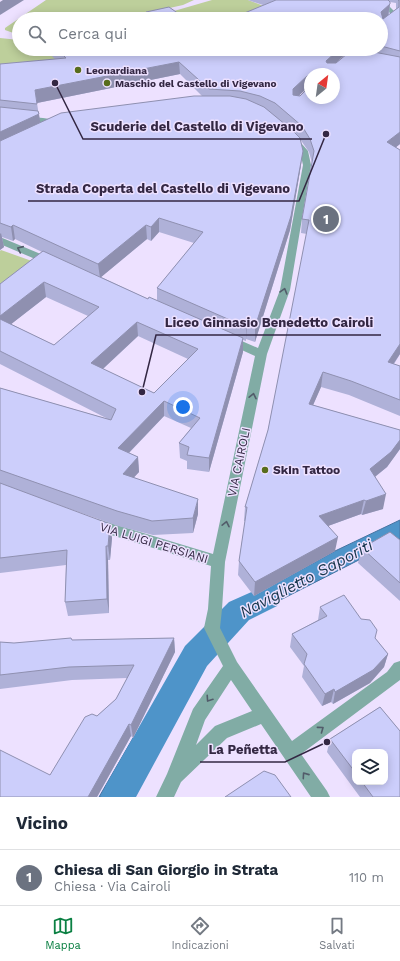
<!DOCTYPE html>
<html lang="it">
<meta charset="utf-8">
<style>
body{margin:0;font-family:"Work Sans",sans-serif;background:#f6f6f7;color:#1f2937}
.controls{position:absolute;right:12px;bottom:12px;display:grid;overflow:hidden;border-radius:8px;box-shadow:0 2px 10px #0003}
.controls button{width:36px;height:36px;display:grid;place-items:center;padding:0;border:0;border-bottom:1px solid #e0e1e3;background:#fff;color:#1f2937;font:20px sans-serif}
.compass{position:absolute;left:304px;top:68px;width:36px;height:36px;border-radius:50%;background:#fff;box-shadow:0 2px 10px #0003;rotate:29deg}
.you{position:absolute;left:183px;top:407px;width:14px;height:14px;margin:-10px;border:3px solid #fff;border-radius:50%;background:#1a73e8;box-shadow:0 0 0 6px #1a73e833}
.badge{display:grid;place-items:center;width:26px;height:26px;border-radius:50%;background:#0b8043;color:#fff;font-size:13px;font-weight:700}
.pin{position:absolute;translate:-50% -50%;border:2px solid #fff;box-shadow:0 1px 4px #0006}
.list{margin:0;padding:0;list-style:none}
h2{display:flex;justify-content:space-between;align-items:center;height:52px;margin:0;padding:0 16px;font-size:17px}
h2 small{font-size:13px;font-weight:400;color:#747a83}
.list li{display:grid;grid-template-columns:26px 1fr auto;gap:12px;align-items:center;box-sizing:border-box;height:56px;padding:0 16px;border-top:1px solid #e0e1e3}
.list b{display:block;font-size:15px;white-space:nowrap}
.list p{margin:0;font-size:13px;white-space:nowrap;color:#747a83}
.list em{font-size:13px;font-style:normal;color:#747a83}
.icon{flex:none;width:22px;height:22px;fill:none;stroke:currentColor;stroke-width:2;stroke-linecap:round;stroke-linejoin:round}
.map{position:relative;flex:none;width:400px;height:797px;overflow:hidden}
.search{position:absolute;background:#fff;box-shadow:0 2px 10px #0003;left:12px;right:12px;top:12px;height:44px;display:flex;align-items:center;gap:10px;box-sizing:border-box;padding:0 14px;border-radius:22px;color:#747a83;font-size:15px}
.sheet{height:108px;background:#fff}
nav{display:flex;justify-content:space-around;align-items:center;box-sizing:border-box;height:56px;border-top:1px solid #e0e1e3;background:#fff;font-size:11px;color:#747a83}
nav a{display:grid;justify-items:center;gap:2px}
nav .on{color:#0b8043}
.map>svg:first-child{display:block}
.green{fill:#bdcf9b}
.water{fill:#4e94c9;stroke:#4673a1}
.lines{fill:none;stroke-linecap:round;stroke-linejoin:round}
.canal{fill:#4e94c9;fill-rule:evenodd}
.minor{fill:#81aca5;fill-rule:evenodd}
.wall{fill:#afb1d8;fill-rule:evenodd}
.shaded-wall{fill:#8f90b0}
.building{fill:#cccefb;stroke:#8f90b0;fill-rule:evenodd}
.oneway{stroke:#525c6a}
.poi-dot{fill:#586d1c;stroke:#ede1ff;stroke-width:1.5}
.labels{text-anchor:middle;stroke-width:3;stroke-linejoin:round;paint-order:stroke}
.far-poi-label{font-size:10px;font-weight:bold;fill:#332743;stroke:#ede1ff;text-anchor:start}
.street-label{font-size:12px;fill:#332743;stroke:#ede1ff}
.poi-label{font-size:12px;font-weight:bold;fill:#332743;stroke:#ede1ff;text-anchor:start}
.near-water-label{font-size:16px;font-style:italic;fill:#16354b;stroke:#ede1ff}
.leader{fill:none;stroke:#332743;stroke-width:1.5}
.callout-dot{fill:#332743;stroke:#ede1ff;stroke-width:1.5}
.callout-label{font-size:13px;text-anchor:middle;font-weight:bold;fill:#332743;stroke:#ede1ff;stroke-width:3;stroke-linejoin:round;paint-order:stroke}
</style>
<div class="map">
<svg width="400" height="797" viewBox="0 0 400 797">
<rect width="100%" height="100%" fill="#ede1ff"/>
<g class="green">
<path d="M46 0H194L183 5 120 19H19V35L5 30V28Z"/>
<path d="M212 0H248L277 11 258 19H189L174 11Z"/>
<path d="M0 38 19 40V49H45L77 73 0 77Z"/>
<path d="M1 250 43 265 0 300V251Z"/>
</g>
<g class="water">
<path d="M400 520V539L243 619 235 604 273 585 335 551Z"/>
<path d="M191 646 200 665 171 727 151 723Z"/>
<path d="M133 738 142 739 159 747 133 797H99Z"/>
</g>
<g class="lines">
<path class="canal" d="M267 585 277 588 281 597 277 606 249 620 207 666 136 797H101L106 785 185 646 229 602Z"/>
<g class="minor">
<path d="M383 4H387L396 13V18L381 30V24L390 17V13L383 6Z"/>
<path d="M0 114 43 118 63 121 64 123 60 125 0 118Z"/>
<path d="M292 135 295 136 308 151 311 165 290 290 267 354 225 562 222 609 220 628 237 662 292 741 387 672 394 663 400 661V680L301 754 327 791 330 797H311L261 724 227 738 181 782 174 797H156L167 774 193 709 223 666 204 628 208 609 211 566 92 529 90 525 92 521 97 519 213 554 255 356 224 342 222 339 224 336 228 335 258 348 280 290 303 165 300 152 288 138ZM231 680 252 711 215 726 196 745 205 720Z"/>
<path d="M0 237 55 260 56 262 55 264H47L0 244Z"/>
</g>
</g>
<g class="wall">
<path d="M248 0H400V144L396 147 400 150V354L394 364 400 366V416L349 395 321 387 313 405 400 430V449L387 467 375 477 383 509 362 515 361 514 328 526 335 551 254 596 238 575 239 561 245 521H244L245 507 268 430 307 234 301 233 302 219 312 163 309 152 300 139 301 165 290 230 255 342 246 339V341L243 340V352L209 472 187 469V461L180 458 179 443 191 428 164 416 129 453 138 457 139 472 134 477 198 514 193 533 153 535 118 526 0 484 112 538 110 560H108L109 613 68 616 65 602 66 565 0 573V388L108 419 0 364V284L42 252 15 239 13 241 2 237 4 247 0 250V64L55 59 45 49H91L98 55 340 60 360 49H381V19L263 5ZM390 2 396 3V10L389 15ZM180 74 202 96 40 123 37 103ZM310 74 334 98H310ZM306 89H307L300 96 299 95ZM159 232 194 243 157 288V300L148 299 101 277 147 239 151 241ZM46 297 88 316 54 345 11 324ZM138 336 188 359 154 393 103 369Z"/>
<path d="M146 12 186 19H146Z"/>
<path d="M400 540V601L358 563 362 548Z"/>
<path d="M320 607 375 638 388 654 384 667 370 683 333 704 331 702 322 706 302 677 304 666 290 647 292 634 318 620Z"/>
<path d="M174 638 175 652 133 738 131 736 97 797H0L50 775 97 716 116 699 127 678 72 680 0 689V690V642L14 643 72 640Z"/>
<path d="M380 707 400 731V797H360L327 752 330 739ZM355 752H385V782H355Z"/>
</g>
<g class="shaded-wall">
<path d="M3 0H24L0 15V2Z"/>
<path d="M390 4 388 16 381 23V12Z"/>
<path d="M339 49H351L324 74 326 61Z"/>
<path d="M179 62 180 74 37 103 35 90Z"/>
<path d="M307 76 306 89 292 102 293 89Z"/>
<path d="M39 114 41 127 0 146V132Z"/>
<path d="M400 132V144L385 156 387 142Z"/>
<path d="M303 151 301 165 290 230 255 342V327Z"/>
<path d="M159 218V232L151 241V227Z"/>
<path d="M13 225 15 239 13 241 11 227Z"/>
<path d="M146 225 147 239 100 278 98 264Z"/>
<path d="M1 233 4 247 0 250V234Z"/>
<path d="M44 282 46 297 1 332 0 329V316Z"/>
<path d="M137 322 138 336 93 378 91 363Z"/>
<path d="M247 325 246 339V341V327Z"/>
<path d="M243 338V352L209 472V458Z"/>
<path d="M400 344V354L385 376 388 362Z"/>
<path d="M323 372 321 387 307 419 309 404Z"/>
<path d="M164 401V416L119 463 118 448Z"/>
<path d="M400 440V449L387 467 367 483 370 469Z"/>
<path d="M138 457 139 472 124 488 123 474Z"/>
<path d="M386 494 383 509 362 515 366 501Z"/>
<path d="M198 499V514L193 533V518Z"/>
<path d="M364 500 361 514 317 530 319 516Z"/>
<path d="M110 524 112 538 110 560 108 546Z"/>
<path d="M338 537 335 551 254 596 255 582Z"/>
<path d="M106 546 108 560 109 613 107 599Z"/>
<path d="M174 638 175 652 133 738 131 725Z"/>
<path d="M388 654 384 667 370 683 333 704 335 692Z"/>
<path d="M334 689 331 702 322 706 325 694Z"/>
<path d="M129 724 131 736 97 797H88Z"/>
</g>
<g class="building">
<path d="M276 0H388L390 2V4L381 12 383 19 399 7V1L398 0H400V51L381 46V19H230Z"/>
<path d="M169 7 186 19H154L146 12Z"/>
<path d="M57 49H91L98 55 131 49H339L326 61 327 63H336L353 49H358L400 57V132L387 142 400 150V344L388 362 400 366V400L351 381 323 372 309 404 400 430V440L391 452 370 469 386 494 366 501 364 500 319 516 338 537 255 582 239 561 247 507H245L268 430 309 220 302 219 314 151 310 139 302 126 275 103 260 96 240 91 209 89 179 62 35 90 37 104 0 100V64L66 58ZM310 74H334V98H310V86L300 96 293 95V89L307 76H310Z"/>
<path d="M194 96H230L246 99 264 107 292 130 300 138 303 151 291 216 255 327 247 325 246 327 157 288 203 232 159 218 151 227 146 225 98 264 13 225 11 227 0 223V141L61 113Z"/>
<path d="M0 107 38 111 39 114 0 132Z"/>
<path d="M43 251 148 299 149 297 243 338 209 458 187 455 189 447 179 443 200 418 164 401 118 448 138 457 123 474 198 499 193 518 152 521 117 511 0 470V388L111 420 116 409 0 351V319L54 345 99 307 44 282 0 316V284ZM137 322 198 349 154 393 91 363Z"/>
<path d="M0 483 110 524 108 546H106L107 599 65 602 67 550 0 558Z"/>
<path d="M390 532 400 540V583L362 548Z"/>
<path d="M344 595 361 619 370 620 377 630 375 638 388 654 373 670 335 692 334 689 325 694 304 664 307 654 292 634 327 616 320 607Z"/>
<path d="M71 638 72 640 174 638 131 725 129 724 88 797H0V750L50 775 85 717 92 714 97 716 116 699 134 665 69 667 0 675V642L14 643Z"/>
<path d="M380 707 400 731V797H373L362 782H385V752H355V772L330 739Z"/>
<path d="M264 771 275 775 291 797H225Z"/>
</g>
<defs><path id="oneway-chevron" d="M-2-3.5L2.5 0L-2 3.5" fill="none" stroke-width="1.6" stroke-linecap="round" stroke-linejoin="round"/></defs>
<g class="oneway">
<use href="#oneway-chevron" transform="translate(20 249) rotate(-156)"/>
<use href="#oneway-chevron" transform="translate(284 291) rotate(-74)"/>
<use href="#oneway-chevron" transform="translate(253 396) rotate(-78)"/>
<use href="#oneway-chevron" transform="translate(226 524) rotate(-78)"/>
<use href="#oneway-chevron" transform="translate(209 699) rotate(124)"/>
<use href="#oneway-chevron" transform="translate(321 729) rotate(-36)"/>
<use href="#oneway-chevron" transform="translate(305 775) rotate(-125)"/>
</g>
<g class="poi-dot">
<circle cx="78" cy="70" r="4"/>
<circle cx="107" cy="83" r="4"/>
<circle cx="265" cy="470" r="4"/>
</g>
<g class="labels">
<g class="far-poi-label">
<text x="86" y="74">Leonardiana</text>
<text x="115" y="87">Maschio del Castello di Vigevano</text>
</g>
<g class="street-label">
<text transform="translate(239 462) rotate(-78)" y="4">VIA CAIROLI</text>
<text transform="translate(154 543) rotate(17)" y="4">VIA LUIGI PERSIANI</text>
</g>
<g class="poi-label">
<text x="273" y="474">Skin Tattoo</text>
</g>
<g class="near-water-label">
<text transform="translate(306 578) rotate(-28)" y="6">Naviglietto Saporiti</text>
</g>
</g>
<path class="leader" d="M55 83L83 139H312M326 134L299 201H28M142 392L156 335H381M327 742L285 762H200"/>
<g class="callout-dot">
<circle cx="55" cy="83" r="4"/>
<circle cx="326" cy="134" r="4"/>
<circle cx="142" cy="392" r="4"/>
<circle cx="327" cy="742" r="4"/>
</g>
<g class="callout-label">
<text x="197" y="131">Scuderie del Castello di Vigevano</text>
<text x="163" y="193">Strada Coperta del Castello di Vigevano</text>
<text x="269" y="327">Liceo Ginnasio Benedetto Cairoli</text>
<text x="243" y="754">La Peñetta</text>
</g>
</svg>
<div class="controls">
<button><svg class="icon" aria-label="layers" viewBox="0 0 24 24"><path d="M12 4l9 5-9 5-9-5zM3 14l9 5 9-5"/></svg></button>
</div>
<svg class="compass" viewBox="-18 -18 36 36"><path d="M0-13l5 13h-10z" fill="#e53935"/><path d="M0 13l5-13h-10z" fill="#747a83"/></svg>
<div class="you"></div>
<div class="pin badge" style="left:326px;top:219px;background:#6b7280">1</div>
<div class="search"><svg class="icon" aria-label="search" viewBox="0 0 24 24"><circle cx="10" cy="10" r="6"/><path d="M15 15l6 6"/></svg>Cerca qui</div>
</div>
<section class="sheet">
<h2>Vicino<small></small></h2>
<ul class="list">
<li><span class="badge" style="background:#6b7280">1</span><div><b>Chiesa di San Giorgio in Strata</b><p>Chiesa · Via Cairoli</p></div><em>110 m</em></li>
</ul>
</section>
<nav>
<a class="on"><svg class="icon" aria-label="map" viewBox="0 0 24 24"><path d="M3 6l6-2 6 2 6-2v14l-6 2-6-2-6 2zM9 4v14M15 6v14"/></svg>Mappa</a>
<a><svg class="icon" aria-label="directions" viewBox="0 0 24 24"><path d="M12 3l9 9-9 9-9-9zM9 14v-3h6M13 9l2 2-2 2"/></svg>Indicazioni</a>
<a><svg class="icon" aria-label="saved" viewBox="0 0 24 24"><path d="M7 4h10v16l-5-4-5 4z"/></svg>Salvati</a>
</nav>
